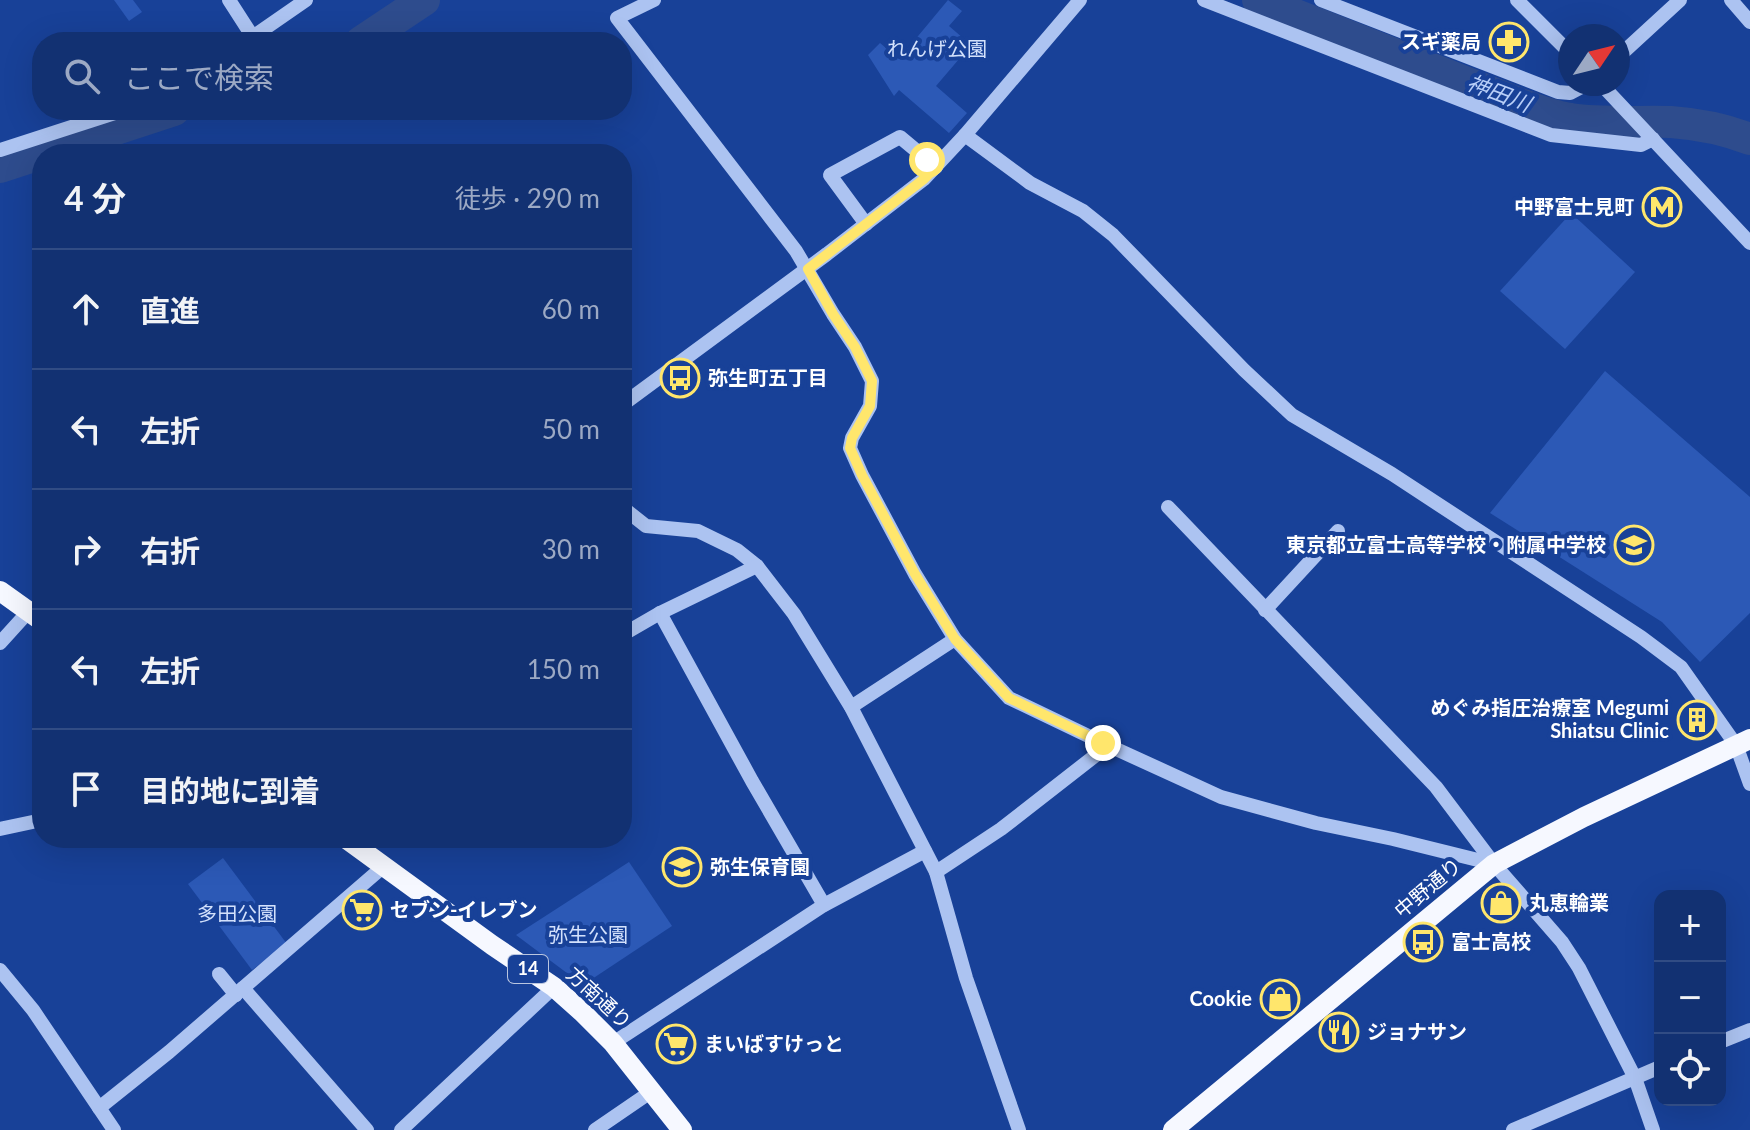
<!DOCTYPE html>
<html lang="ja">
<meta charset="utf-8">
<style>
body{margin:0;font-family:Lato,"Noto Sans JP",sans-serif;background:#1b3977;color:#f1f3f6}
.controls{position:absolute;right:24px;bottom:24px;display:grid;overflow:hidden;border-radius:16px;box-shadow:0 8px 32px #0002}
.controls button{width:72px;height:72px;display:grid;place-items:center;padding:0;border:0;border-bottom:2px solid #314c84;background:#123172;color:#f1f3f6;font:40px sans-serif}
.compass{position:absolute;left:1558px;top:24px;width:72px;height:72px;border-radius:50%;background:#123172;box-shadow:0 8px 32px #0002;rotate:55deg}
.stop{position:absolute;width:24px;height:24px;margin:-18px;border:6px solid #ffe66c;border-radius:50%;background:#fff}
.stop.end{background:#ffe66c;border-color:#fff;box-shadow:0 2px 8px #0008}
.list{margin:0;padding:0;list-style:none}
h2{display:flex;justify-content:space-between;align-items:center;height:104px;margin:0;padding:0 32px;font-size:34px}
h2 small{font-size:26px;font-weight:400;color:#9ca9c4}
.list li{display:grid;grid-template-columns:52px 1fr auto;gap:24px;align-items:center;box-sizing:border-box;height:120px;padding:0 32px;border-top:2px solid #314c84}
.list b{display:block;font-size:30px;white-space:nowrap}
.list em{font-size:26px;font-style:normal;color:#9ca9c4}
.icon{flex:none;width:44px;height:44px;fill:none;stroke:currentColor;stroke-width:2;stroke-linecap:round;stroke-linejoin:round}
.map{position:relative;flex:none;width:1750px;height:1130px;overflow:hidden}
.search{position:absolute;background:#123172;box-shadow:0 8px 32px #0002;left:32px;top:32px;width:600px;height:88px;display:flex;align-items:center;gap:20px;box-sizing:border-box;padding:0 28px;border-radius:32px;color:#9ca9c4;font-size:30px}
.panel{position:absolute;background:#123172;box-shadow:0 8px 32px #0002;left:32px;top:144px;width:600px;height:704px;border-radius:32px}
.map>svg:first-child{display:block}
.green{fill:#2c59b6}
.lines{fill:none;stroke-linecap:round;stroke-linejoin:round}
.river{stroke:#2e4c8d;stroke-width:32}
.minor{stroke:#acc3f1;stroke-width:14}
.major{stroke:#f6f8ff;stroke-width:20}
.route{stroke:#ffe66c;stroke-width:10}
.labels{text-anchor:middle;stroke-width:8;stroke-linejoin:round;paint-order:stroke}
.shield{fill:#184198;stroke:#bac6e0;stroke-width:2}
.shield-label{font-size:18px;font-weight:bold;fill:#fff}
.poi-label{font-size:20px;font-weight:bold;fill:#fff;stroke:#184198;text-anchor:start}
.park-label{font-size:20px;fill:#d3e1fc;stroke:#184198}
.street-label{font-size:20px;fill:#fff;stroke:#184198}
.water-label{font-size:22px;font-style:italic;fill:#b8cef8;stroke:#184198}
</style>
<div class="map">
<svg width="1750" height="1130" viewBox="0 0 1750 1130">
<rect width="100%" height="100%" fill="#184198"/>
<g class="green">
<path d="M114 0H133L142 12 129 21Z"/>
<path d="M948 0 962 11 949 26 971 45 936 86 967 113 949 133 899 90 894 96 868 55 880 43 899 59Z"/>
<path d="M1571 213 1635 272 1565 349 1500 291Z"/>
<path d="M1605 371 1750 497V613L1700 662 1662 622 1490 513Z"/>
<path d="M223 858 287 944 252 970 188 884Z"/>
<path d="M629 862 672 926 583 985 516 935Z"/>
</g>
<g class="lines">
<g class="river">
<path d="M1258 0 1523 105C1538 110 1555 117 1571 119 1604 124 1637 121 1671 122 1698 124 1724 129 1750 139"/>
<path d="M361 42 424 0"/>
<path d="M0 167 174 110"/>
</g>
<g class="minor">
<path d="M229 0 256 42"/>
<path d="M654 0 617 18 796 251 833 314 855 347 872 381 870 406 852 438 850 448 862 475 915 574 955 639 1009 698 1103 743 1221 797 1316 823 1393 839 1494 864"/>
<path d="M1204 0 1551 135 1641 145 1653 139"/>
<path d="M1321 0 1558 92 1570 93 1587 84"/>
<path d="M1517 0 1570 53"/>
<path d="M1731 0 1750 22"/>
<path d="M254 36 306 0"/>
<path d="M1618 57 1680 0"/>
<path d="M1601 84 1750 243"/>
<path d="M965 135 1030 183 1083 211 1113 235 1244 370 1292 415 1392 474 1641 637 1681 667 1736 745 1750 784"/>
<path d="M0 150 124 110"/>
<path d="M866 224 830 175 900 137 936 167"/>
<path d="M622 405 827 254 924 179 965 135 1080 0"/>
<path d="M622 507 646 526 698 531 737 550 757 566 794 614 851 707 936 872 966 978 1019 1130"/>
<path d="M1168 507 1436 787 1494 864 1562 942 1579 968 1635 1078 1653 1130"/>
<path d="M1265 610 1338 531"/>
<path d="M660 613 752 781 824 905"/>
<path d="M622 635 660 613 757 566"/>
<path d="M0 643 29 611"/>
<path d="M851 707 955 639"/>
<path d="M0 829 42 820"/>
<path d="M936 872 1001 829 1096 755 1103 743"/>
<path d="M0 970 33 1010 114 1130"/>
<path d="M219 974 236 995"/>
<path d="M243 988 367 1130"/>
<path d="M1720 1042 1750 1030"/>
<path d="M613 1043 824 905 925 851"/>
<path d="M99 1108 169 1052 384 866"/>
<path d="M401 1130 554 987"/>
<path d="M595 1130 652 1091"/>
<path d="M1513 1130 1660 1067"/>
</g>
<g class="major">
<path d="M0 591 42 621"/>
<path d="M345 838 492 945 554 987 582 1012 613 1043 682 1130"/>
<path d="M1173 1130 1494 864 1584 817 1750 739"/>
</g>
</g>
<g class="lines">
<path class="route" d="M927 160 936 167 924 179 808 269 833 314 855 347 872 381 870 406 852 438 850 448 862 475 915 574 955 639 1009 698 1103 743"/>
</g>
<defs>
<g id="pharmacy-ring" transform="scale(2)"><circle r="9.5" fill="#184198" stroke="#ffe66c" stroke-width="1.5"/><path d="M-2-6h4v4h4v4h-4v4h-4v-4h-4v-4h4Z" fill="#ffe66c"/></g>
<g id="metro-ring" transform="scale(2)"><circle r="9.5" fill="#184198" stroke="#ffe66c" stroke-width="1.5"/><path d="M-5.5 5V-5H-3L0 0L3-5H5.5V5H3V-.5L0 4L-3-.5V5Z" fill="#ffe66c"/></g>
<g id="bus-ring" transform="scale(2)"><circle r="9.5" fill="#184198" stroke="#ffe66c" stroke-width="1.5"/><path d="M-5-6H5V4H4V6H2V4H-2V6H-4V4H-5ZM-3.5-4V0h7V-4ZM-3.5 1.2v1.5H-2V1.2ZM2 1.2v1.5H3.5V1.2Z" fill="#ffe66c"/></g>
<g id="school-ring" transform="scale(2)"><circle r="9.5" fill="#184198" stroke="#ffe66c" stroke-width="1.5"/><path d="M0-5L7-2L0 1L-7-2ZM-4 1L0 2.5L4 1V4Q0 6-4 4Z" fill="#ffe66c"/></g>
<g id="building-ring" transform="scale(2)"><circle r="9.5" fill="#184198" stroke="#ffe66c" stroke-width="1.5"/><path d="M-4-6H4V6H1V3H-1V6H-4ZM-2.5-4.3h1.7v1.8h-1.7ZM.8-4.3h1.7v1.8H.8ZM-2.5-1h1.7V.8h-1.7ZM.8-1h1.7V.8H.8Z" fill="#ffe66c"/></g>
<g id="shop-ring" transform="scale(2)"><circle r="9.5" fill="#184198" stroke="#ffe66c" stroke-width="1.5"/><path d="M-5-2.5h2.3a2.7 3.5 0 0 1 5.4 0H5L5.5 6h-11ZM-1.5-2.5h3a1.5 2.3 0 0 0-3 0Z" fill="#ffe66c"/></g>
<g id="supermarket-ring" transform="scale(2)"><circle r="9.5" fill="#184198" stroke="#ffe66c" stroke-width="1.5"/><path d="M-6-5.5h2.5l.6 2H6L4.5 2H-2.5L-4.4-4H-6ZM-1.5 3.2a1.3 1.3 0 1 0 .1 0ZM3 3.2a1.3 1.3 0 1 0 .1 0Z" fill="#ffe66c"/></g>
<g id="restaurant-ring" transform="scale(2)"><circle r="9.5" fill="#184198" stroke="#ffe66c" stroke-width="1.5"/><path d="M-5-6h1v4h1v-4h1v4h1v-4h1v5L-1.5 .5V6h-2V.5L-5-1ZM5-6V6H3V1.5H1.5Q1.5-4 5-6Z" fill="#ffe66c"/></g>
</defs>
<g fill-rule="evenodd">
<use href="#pharmacy-ring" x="1509" y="42"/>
<use href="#metro-ring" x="1662" y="207"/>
<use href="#bus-ring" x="680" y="378"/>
<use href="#school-ring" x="1634" y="545"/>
<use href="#building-ring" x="1697" y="720"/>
<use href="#school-ring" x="682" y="867"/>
<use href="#shop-ring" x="1501" y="903"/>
<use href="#supermarket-ring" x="362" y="910"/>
<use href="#bus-ring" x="1423" y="942"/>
<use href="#shop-ring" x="1280" y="999"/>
<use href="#restaurant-ring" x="1339" y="1032"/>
<use href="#supermarket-ring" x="676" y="1044"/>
</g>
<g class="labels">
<rect class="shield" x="508" y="955" width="40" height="28" rx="6"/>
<g class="shield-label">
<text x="528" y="975">14</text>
</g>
<g class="poi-label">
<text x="1481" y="49" text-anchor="end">スギ薬局</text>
<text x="1634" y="214" text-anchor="end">中野富士見町</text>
<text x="708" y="385">弥生町五丁目</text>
<text x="1606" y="552" text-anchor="end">東京都立富士高等学校・附属中学校</text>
<text x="1669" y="715" text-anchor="end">めぐみ指圧治療室 Megumi<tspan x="1669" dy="23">Shiatsu Clinic</tspan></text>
<text x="710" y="874">弥生保育園</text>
<text x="1529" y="910">丸恵輪業</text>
<text x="390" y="917">セブン-イレブン</text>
<text x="1451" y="949">富士高校</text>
<text x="1252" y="1006" text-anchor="end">Cookie</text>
<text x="1367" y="1039">ジョナサン</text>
<text x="704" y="1051">まいばすけっと</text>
</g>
<g class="park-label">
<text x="937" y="56">れんげ公園</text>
<text x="237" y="921">多田公園</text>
<text x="588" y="942">弥生公園</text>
</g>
<g class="street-label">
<text transform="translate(1428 888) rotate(-40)" y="7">中野通り</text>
<text transform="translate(599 998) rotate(43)" y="7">方南通り</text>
</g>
<g class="water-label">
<text transform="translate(1499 93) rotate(21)" y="8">神田川</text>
</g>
</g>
</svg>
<div class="controls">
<button>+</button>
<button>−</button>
<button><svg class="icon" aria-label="locate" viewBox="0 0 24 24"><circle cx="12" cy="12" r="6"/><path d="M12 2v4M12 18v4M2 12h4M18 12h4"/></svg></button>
</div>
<svg class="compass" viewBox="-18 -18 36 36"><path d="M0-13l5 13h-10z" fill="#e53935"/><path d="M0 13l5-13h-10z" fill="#9ca9c4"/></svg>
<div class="stop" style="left:927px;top:160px"></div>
<div class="stop end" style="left:1103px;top:743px"></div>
<div class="search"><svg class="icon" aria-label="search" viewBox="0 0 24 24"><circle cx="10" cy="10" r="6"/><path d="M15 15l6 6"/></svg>ここで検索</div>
<section class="panel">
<h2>4 分<small>徒歩 · 290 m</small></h2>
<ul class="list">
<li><svg class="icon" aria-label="ahead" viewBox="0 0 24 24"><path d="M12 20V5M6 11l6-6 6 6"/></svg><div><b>直進</b></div><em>60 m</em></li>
<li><svg class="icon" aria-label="left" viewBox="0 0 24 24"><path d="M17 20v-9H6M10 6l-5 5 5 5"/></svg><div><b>左折</b></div><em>50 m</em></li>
<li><svg class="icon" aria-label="right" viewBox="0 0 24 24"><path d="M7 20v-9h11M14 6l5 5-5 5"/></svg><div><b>右折</b></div><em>30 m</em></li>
<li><svg class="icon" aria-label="left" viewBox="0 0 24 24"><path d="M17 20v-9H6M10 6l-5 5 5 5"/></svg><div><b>左折</b></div><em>150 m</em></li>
<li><svg class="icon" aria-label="arrive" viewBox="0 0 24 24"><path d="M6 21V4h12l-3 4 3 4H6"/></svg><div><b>目的地に到着</b></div></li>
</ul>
</section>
</div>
